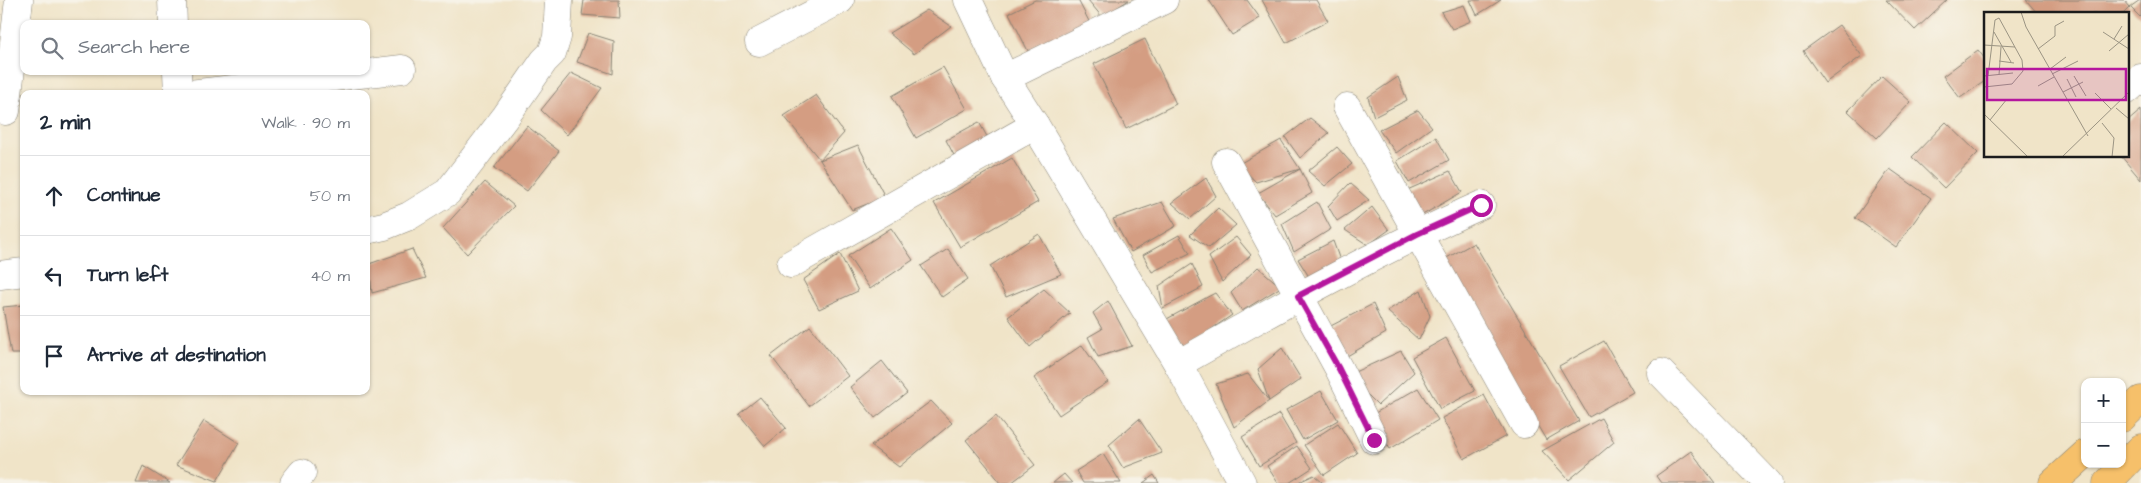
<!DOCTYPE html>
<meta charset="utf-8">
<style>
body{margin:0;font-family:"Architects Daughter",sans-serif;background:#f6f6f7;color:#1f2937}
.controls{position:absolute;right:15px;bottom:15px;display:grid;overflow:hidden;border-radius:10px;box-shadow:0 1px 4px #0004}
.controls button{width:45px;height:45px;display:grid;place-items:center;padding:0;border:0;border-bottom:1px solid #e0e1e3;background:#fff;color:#1f2937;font:25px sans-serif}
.stop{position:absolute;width:15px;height:15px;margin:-11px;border:4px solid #b5179e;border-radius:50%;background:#fff}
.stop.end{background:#b5179e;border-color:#fff;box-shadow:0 1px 5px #0008}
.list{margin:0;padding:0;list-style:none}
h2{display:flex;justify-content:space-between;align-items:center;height:65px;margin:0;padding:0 20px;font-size:21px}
h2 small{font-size:16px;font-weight:400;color:#747a83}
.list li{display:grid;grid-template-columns:32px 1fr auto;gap:15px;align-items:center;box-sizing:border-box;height:80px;padding:0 20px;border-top:1px solid #e0e1e3}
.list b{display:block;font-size:19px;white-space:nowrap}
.list em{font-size:16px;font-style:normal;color:#747a83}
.icon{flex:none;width:28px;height:28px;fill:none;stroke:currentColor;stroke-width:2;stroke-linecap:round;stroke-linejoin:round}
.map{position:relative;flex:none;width:2141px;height:483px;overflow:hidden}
.search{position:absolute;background:#fff;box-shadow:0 1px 4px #0004;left:20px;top:20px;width:350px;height:55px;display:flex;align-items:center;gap:12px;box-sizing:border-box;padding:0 18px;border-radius:10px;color:#747a83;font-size:19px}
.panel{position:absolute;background:#fff;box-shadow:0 1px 4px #0004;left:20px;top:90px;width:350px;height:305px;border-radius:10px}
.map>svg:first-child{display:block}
.building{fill:#d49d82}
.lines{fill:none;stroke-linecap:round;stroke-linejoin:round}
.minor-casing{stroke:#868072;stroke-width:29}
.major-casing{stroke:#868072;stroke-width:29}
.minor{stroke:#fff;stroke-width:28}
.major{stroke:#f6c06b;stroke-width:28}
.route{stroke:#b5179e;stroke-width:6}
.inset-road{fill:none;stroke:#9b9483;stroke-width:1}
.view{fill:#b5179e;fill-opacity:0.15;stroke:#b5179e;stroke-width:2.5}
.inset-edge{fill:none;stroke:#1c1c1c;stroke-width:2.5}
</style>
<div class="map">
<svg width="2141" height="483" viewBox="0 0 2141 483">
<rect width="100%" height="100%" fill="#f7f3e8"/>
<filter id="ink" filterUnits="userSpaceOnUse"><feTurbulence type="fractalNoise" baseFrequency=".02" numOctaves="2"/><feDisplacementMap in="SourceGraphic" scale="10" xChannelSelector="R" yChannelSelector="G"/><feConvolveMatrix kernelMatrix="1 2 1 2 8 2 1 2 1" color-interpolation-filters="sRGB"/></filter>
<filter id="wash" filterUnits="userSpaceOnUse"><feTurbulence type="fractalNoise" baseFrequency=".0096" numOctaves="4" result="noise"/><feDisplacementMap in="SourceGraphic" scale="20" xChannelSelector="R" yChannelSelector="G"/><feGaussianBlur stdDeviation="1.12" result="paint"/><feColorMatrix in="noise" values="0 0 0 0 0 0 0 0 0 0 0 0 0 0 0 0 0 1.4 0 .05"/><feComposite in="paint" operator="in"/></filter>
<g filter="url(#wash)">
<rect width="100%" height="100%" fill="#f0e4c8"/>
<g id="blocks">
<g class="building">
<path d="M584 0H619L620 18 582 15Z"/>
<path d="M1035 0H1078L1094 31 1033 61 1009 13Z"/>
<path d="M1088 0H1129L1102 17Z"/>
<path d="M1209 0H1247L1260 18 1232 35Z"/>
<path d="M1262 0H1316L1328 21 1286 43Z"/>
<path d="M1470 0H1501L1477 15Z"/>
<path d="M1886 0H1947L1915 30Z"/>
<path d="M2026 0H2124L2130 7 2123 14H2038Z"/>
<path d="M2140 0H2141V18L2130 7Z"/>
<path d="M1464 5 1471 21 1452 29 1441 12Z"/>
<path d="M927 10 951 26 914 54 889 33Z"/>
<path d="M1839 25 1862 56 1825 83 1803 51Z"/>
<path d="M588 33 614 41 613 74 577 62Z"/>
<path d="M1145 39 1176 104 1126 129 1094 64Z"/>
<path d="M1978 50 1985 59V81L1960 98 1943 76Z"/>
<path d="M943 67 967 109 916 138 892 96Z"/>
<path d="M571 73 602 88 567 135 541 110Z"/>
<path d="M1882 76 1911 102 1877 138 1848 111Z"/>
<path d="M1398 77 1407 100 1374 117 1368 97Z"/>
<path d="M816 95 844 133 820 160 858 145 885 197 852 210 820 160 784 116Z"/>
<path d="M1418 110 1432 127 1396 153 1379 130Z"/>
<path d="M2141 110V180L2121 156H2127V122Z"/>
<path d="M1310 118 1329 133 1300 158 1285 137Z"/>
<path d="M979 122 991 144 957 161 946 140Z"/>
<path d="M1946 122 1978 153 1944 188 1912 157Z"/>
<path d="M527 126 559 151 527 191 494 168Z"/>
<path d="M1436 137 1449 160 1409 183 1397 161Z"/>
<path d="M1281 140 1300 169 1256 182 1239 164Z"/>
<path d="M1337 147 1352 164 1325 186 1308 171Z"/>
<path d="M1012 158 1038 202 960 247 934 203Z"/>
<path d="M1300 169 1312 193 1275 215 1258 193Z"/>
<path d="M1890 169 1931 198 1896 247 1855 218Z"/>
<path d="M1450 171 1462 192 1419 217 1405 191Z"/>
<path d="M1206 178 1216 196 1190 219 1172 203Z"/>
<path d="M485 182 514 206 467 254 443 228Z"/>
<path d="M1350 183 1369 200 1337 221 1328 206Z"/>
<path d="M1162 202 1176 226 1131 252 1113 219Z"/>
<path d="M1317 202 1331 229 1294 252 1282 224Z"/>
<path d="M1372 207 1389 230 1368 245 1345 230Z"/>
<path d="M1218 208 1236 225 1209 248 1190 235Z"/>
<path d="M891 228 913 260 870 289 848 256Z"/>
<path d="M1039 234 1061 274 1006 297 990 266Z"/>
<path d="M1179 235 1190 253 1152 272 1143 255Z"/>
<path d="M1236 237 1251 255 1222 282 1209 257Z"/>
<path d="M1333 241 1342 266 1311 280 1298 259Z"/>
<path d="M1474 243 1579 421 1546 440 1441 261Z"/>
<path d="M412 249 426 278 372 293 369 264Z"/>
<path d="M948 249 968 279 942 297 921 266Z"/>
<path d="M840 254 858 291 819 309 803 280Z"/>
<path d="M1192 264 1203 287 1163 308 1159 286Z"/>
<path d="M1258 267 1281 287 1242 311 1231 293Z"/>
<path d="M1044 289 1070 313 1030 347 1008 317Z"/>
<path d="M1421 290 1430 316 1419 340 1387 311Z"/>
<path d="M1215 293 1232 315 1185 347 1165 320Z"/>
<path d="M1108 301 1132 346 1098 357 1088 337 1102 329 1093 313Z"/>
<path d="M1373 304 1386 333 1342 359 1325 329Z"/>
<path d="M24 305V354H11L3 307Z"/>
<path d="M810 326 848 376 809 406 771 356Z"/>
<path d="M1446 338 1475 391 1440 409 1412 357Z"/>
<path d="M1604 341 1633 392 1589 417 1559 366Z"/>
<path d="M1082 345 1108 382 1059 415 1034 378Z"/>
<path d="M1282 348 1301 379 1269 401 1258 369Z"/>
<path d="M1401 351 1414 372 1378 405 1348 375Z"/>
<path d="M882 361 907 393 875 418 850 387Z"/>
<path d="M1248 374 1269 401 1234 427 1216 384Z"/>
<path d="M1418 388 1438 420 1390 449 1370 416Z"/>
<path d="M1321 391 1338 420 1303 440 1286 410Z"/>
<path d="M1484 395 1506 436 1464 459 1442 418Z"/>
<path d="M760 397 786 428 765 446 739 414Z"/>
<path d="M931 401 952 423 899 467 871 446Z"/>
<path d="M1279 414 1296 443 1259 466 1242 437Z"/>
<path d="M996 416 1035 465 1011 483H1001L966 440Z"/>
<path d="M1601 418 1614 442 1569 480 1542 451Z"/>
<path d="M1139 419 1162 453 1123 468 1109 445Z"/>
<path d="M204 421 239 443 217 481 176 465Z"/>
<path d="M1338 423 1357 453 1324 475 1304 445Z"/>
<path d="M1297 446 1312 468 1289 483H1278L1267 466Z"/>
<path d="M1691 451 1715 483H1661L1656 476Z"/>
<path d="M1103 454 1121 483H1083L1076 471Z"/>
<path d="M143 466 170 483H136Z"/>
<path d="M1064 474 1072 483H1053Z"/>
<path d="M1154 475 1159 483H1143Z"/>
<path d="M1314 475 1323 483H1297Z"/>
</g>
</g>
</g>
<g filter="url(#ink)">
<use href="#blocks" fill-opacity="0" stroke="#868072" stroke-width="1"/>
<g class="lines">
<g class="minor-casing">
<g id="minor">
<path d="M172 0 173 24"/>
<path d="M968 0 1005 78 1035 125 1178 364 1242 483"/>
<path d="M759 42 840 0"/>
<path d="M177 71 178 94"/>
<path d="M1005 78 1164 0"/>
<path d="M2127 90 2141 78"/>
<path d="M190 94 402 69"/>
<path d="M1347 107 1524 424"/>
<path d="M6 111 19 0"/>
<path d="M1226 162 1339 369 1374 440"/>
<path d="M366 230 384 226 409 216 448 192 506 116 544 61 552 53 557 37 559 0"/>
<path d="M791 264 1035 125"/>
<path d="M0 275 24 272"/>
<path d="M1178 364C1277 308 1376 252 1481 205"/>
<path d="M1661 373 1768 483"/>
<path d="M294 483 302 473"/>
</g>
</g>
<g class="major-casing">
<g id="major">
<path d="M2122 418 2141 400"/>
<path d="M2053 483 2085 454"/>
<path d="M2107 483 2141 448"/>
</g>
</g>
<use href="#minor" class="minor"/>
<use href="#major" class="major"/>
</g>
</g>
<g class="lines" filter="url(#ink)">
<path class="route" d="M1374 440 1339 369 1298 296 1417 234 1481 205"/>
</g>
<g transform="translate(1984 12)">
<rect width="145" height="145" fill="#f0e4c8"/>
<path class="inset-road" d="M37 0 42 15 104 124M10 20 27 50M119 20 145 37M130 27 138 14M0 33 31 35M54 37 71 24V14L80 9M125 39 145 22M15 49 30 51M66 57 82 45M68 62 94 49M15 63 17 35M0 64 29 61M90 64 102 84M83 67 92 85M54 74 70 65M0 75 28 72 39 59 38 48 15 6 11 8 4 64M79 80 99 70M111 81 127 97M132 96 145 107M0 102 44 145M6 108 23 87M118 111 130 126 128 145M78 145 145 80"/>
<path class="view" d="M3 57H142V88H3Z"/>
<rect width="145" height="145" class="inset-edge"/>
</g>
</svg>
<div class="controls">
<button>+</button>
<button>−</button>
</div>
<div class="stop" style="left:1481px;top:205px"></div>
<div class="stop end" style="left:1374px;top:440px"></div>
<div class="search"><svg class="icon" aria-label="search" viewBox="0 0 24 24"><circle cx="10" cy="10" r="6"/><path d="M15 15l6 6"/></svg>Search here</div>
<section class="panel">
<h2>2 min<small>Walk · 90 m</small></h2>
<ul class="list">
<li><svg class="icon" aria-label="ahead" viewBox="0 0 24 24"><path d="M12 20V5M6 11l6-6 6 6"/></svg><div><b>Continue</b></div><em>50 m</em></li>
<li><svg class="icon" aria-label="left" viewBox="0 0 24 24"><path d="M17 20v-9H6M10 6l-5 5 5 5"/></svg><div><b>Turn left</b></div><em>40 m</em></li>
<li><svg class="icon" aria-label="arrive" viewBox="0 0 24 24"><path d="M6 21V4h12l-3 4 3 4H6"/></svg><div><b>Arrive at destination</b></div></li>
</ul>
</section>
</div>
